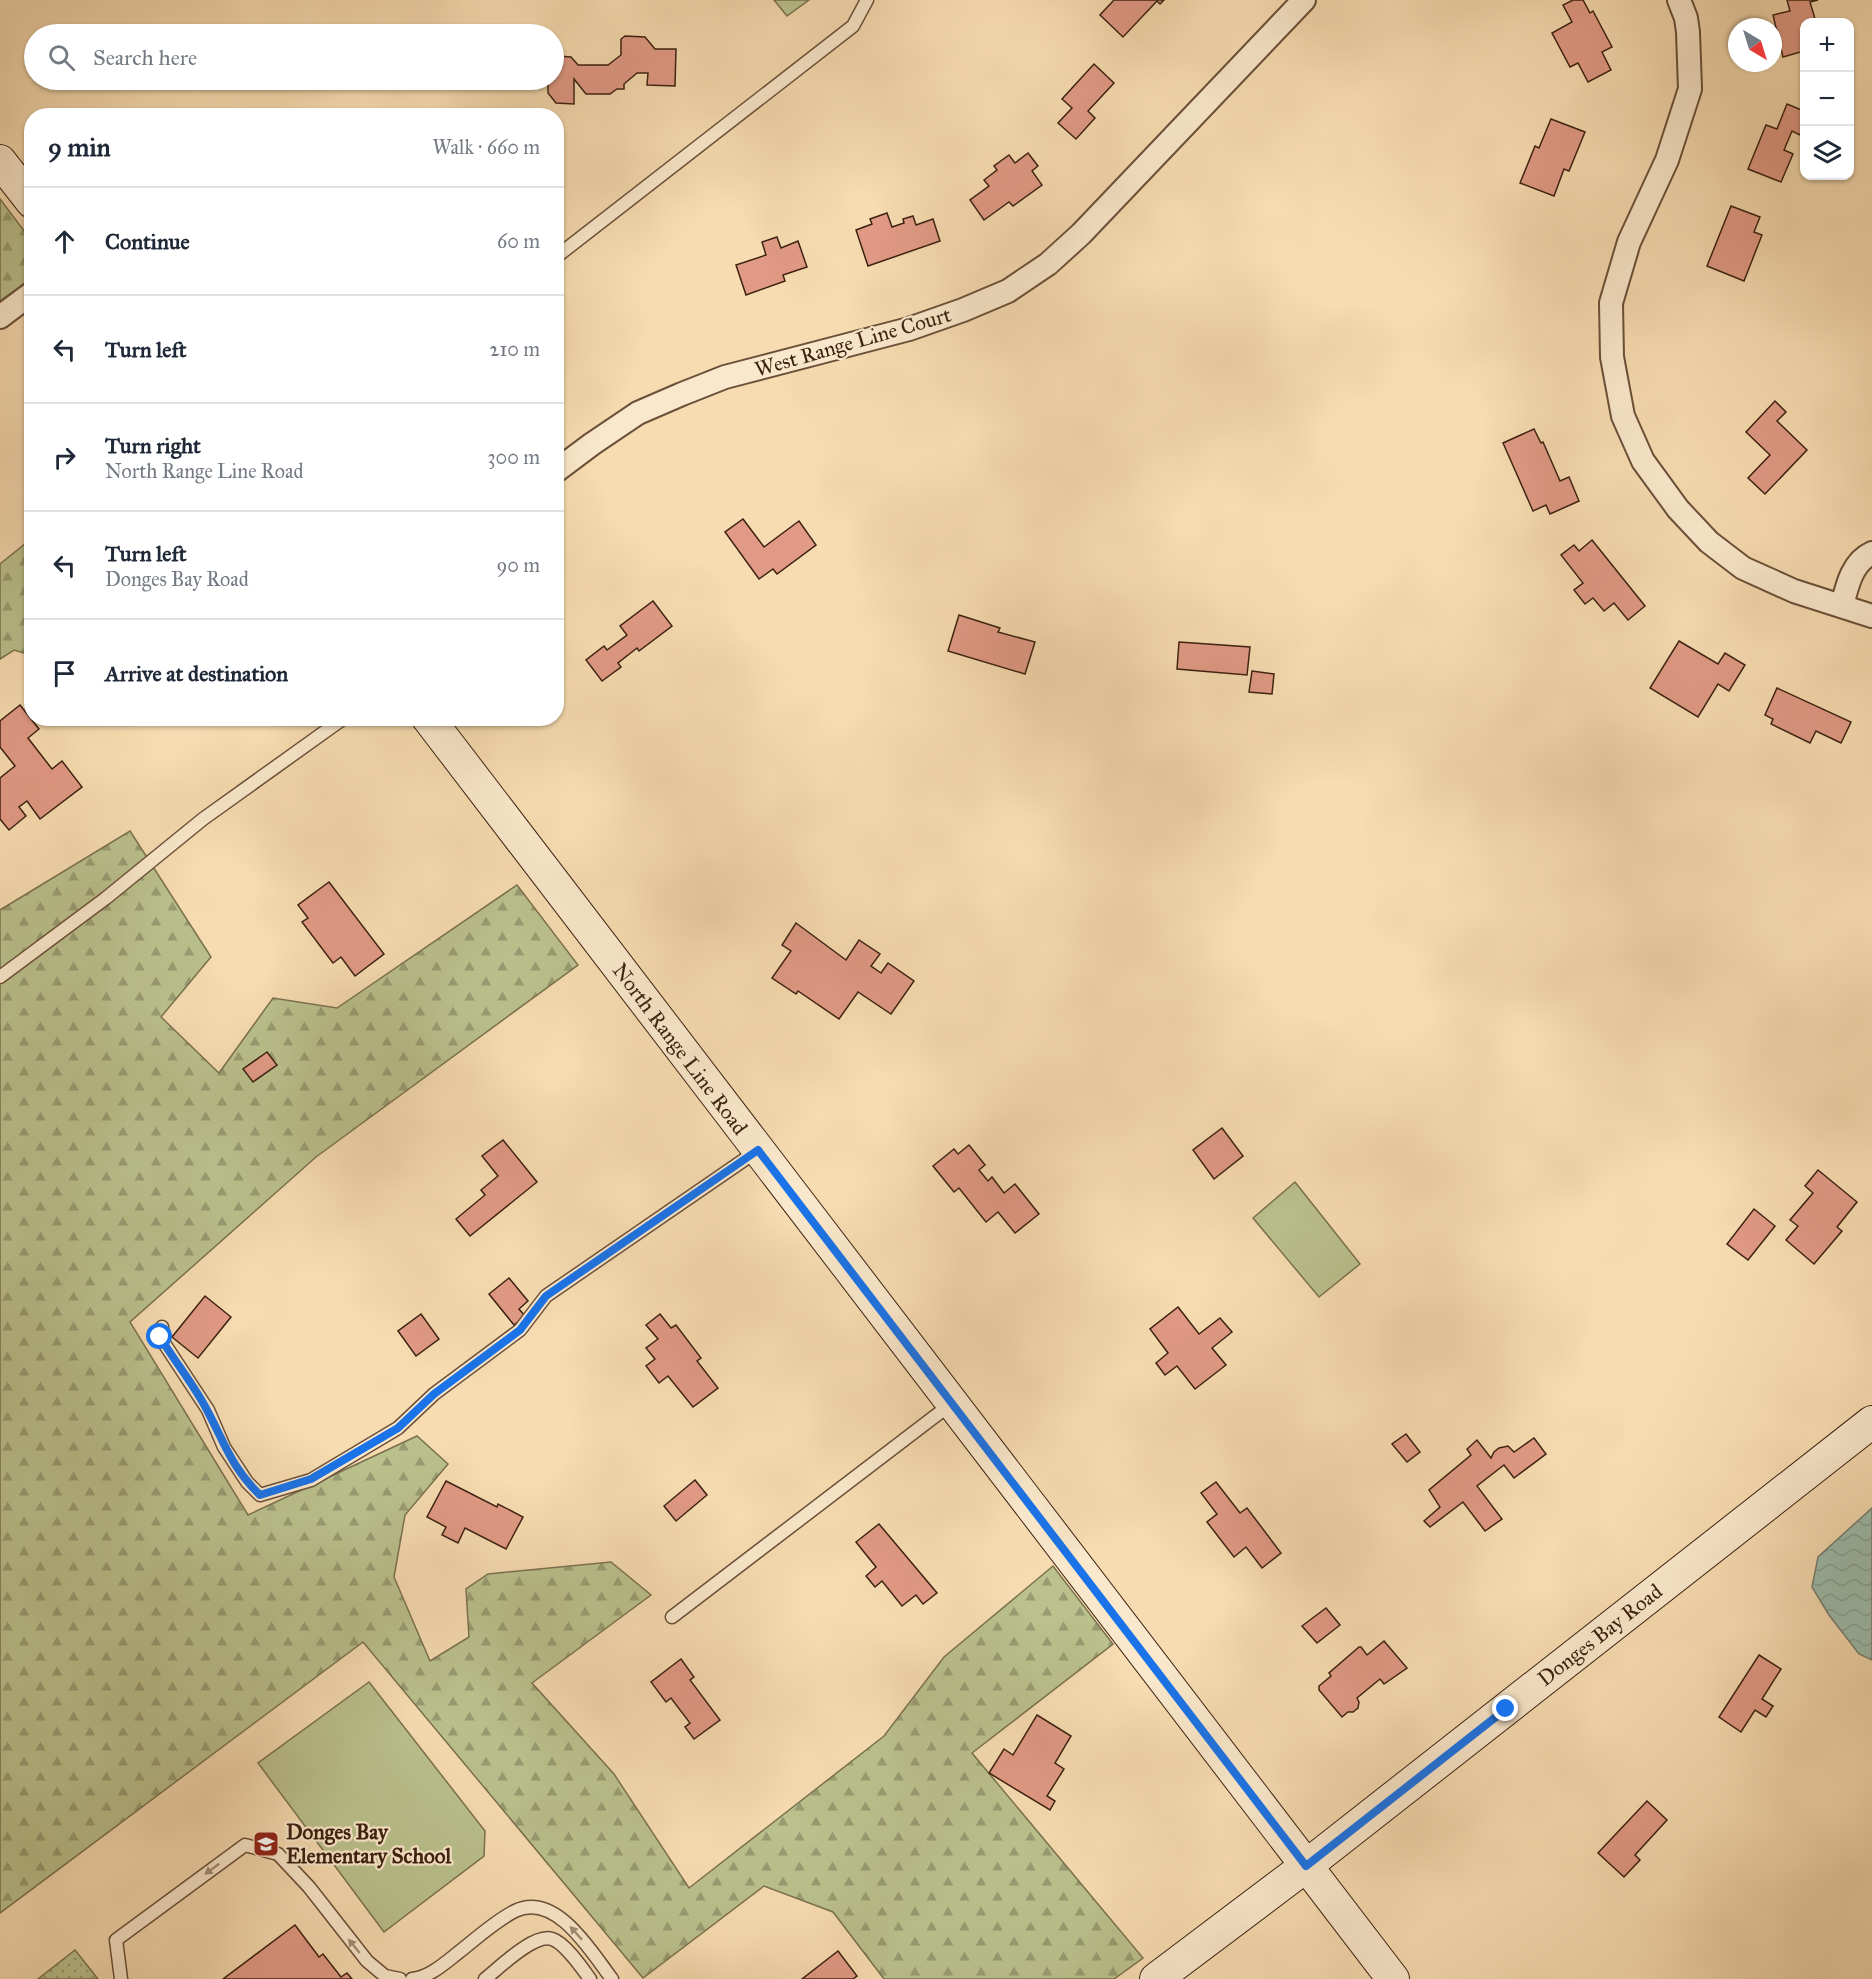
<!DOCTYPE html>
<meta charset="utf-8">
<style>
body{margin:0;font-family:"IM FELL Great Primer",serif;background:#f6f6f7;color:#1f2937}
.controls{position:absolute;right:18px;top:18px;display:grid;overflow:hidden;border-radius:12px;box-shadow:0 2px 4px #0004}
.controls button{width:54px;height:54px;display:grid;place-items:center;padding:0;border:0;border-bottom:2px solid #e0e1e3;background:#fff;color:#1f2937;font:30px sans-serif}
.compass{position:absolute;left:1728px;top:18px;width:54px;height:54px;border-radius:50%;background:#fff;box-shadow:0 2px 4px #0004;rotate:142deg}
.stop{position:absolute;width:18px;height:18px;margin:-14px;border:4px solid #1a73e8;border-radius:50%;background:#fff}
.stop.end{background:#1a73e8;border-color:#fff;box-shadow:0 2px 6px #0008}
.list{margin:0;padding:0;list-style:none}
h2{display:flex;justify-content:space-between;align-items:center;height:78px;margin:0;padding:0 24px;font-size:26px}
h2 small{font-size:20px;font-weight:400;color:#747a83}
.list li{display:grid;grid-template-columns:39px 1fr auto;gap:18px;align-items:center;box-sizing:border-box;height:108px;padding:0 24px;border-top:2px solid #e0e1e3}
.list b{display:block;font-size:22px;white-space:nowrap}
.list p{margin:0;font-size:20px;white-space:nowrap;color:#747a83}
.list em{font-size:20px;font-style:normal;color:#747a83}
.icon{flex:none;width:33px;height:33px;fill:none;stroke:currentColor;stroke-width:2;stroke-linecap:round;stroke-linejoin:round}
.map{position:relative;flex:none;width:1872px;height:1979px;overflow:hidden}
.search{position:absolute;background:#fff;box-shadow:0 2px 4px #0004;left:24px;top:24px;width:540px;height:66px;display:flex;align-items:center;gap:15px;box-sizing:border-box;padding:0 21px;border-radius:33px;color:#747a83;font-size:22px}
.panel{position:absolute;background:#fff;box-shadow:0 2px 4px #0004;left:24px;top:108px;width:540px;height:618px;border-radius:24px}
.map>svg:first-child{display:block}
.forest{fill:url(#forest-firs);stroke:#7b714f;stroke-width:1.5}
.park{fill:url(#park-dots);stroke:#7b714f;stroke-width:1.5}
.pitch{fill:#bac18d;stroke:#7b714f;stroke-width:1.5}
.water{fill:url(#water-waves);stroke:#767e6e;stroke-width:1.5}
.building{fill:#e19a85;stroke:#3c2111;stroke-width:1.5}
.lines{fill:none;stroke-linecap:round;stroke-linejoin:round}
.lane-casing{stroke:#6b5039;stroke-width:15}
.street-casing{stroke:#6b5039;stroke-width:26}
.secondary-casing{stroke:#3c2111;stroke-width:34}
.lane{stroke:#fae8cc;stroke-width:12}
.street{stroke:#fae8cc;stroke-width:22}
.secondary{stroke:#fae8cc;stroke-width:32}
.oneway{fill:#a48e78}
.route{stroke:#1a73e8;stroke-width:8}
.labels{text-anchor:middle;stroke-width:4.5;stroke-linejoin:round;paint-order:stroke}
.street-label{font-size:21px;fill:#3c2111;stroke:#fae8cc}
.poi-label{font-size:21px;font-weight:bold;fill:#3c2111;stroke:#fae8cc;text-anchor:start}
</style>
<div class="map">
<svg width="1872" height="1979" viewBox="0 0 1872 1979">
<defs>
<pattern id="forest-firs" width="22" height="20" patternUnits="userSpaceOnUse" patternTransform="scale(1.5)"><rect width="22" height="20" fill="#bac18d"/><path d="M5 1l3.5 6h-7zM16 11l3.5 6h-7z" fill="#989c72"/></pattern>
<pattern id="park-dots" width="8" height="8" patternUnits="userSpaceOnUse" patternTransform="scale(1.5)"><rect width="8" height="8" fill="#bac18d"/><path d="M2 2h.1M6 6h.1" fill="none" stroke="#989c72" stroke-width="1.8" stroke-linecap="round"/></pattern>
<pattern id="water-waves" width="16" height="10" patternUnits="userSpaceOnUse" patternTransform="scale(1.5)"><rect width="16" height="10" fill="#9dbcac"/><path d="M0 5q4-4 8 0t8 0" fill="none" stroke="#88a193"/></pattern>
</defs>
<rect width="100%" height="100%" fill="#f7dcb1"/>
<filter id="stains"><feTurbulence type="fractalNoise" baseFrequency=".00333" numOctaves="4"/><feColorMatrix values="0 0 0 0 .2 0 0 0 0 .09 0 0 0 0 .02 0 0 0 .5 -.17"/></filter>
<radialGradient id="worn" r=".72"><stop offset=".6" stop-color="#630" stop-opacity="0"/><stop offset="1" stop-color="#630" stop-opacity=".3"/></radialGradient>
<g class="forest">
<path d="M0 199 31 240 32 278 0 301Z"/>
<path d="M31 539V655L14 650 0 659V564Z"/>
<path d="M130 831 211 957 161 1017 219 1073 273 998 337 1008 517 885 578 965 316 1157 130 1322 248 1515 417 1436 448 1464 405 1515 394 1577 430 1661 469 1637 466 1589 488 1574 611 1562 651 1595 532 1683 614 1774 689 1888 884 1736 944 1657 1053 1566 1113 1644 972 1753 1143 1958 1114 1979H884L833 1912 764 1886 643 1978 363 1642 0 1913V910Z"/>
</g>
<path class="park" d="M75 1950 98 1979H38Z"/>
<g class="pitch">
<path d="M774 0H809L787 16Z"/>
<path d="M1295 1182 1360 1264 1319 1297 1253 1218Z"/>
<path d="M369 1682 485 1831 484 1856 384 1932 258 1763Z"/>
</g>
<path class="water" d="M1872 1508V1660L1859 1654 1829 1615 1812 1587 1818 1557Z"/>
<g class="building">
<path d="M1114 0H1164L1160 4 1157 1 1123 37 1100 15Z"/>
<path d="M1573 0H1583L1590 13 1593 11 1612 47 1602 52 1611 70 1588 82 1578 63 1570 67 1552 33 1572 22 1563 5Z"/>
<path d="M1787 0H1818L1810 2 1816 22H1804V51L1783 57 1773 15 1790 11Z"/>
<path d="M625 36 645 37 655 49H676L675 86 647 85 648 73H637L624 84V89H617L610 94H586L574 79V104L556 103 548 93V80H554V60L558 56 571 57 578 65H608L621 55V39Z"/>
<path d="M1094 64 1114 83 1088 111 1095 118 1076 139 1058 123 1072 108 1062 99Z"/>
<path d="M1787 104 1804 111V124L1800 135 1792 131 1784 150 1793 154 1781 182 1748 169 1766 125 1777 129Z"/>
<path d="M1551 119 1585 132 1569 171 1564 169 1554 196 1520 183 1535 146 1539 148Z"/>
<path d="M1028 153 1038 166 1032 171 1042 185 1013 206 1009 202 984 220 970 200 989 186 984 180 997 170 994 166 1009 155 1015 163Z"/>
<path d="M1731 206 1760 217 1754 232 1762 235 1744 281 1707 266Z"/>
<path d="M887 213 892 227 904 223 903 219 913 216 916 225 933 219 940 241 868 266 856 230 872 224 870 219Z"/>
<path d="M777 237 781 248 798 241 807 267 783 275 785 281 746 295 736 265 766 255 762 242Z"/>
<path d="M1775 401 1786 412 1777 421 1807 450 1765 494 1748 478 1770 455 1746 432Z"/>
<path d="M1534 429 1541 443 1543 442 1560 481 1569 477 1579 501 1550 514 1546 505 1533 511 1503 443Z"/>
<path d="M743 519 764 547 799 521 816 545 777 574 773 569 759 579 725 532Z"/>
<path d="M1592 540 1645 606 1628 620 1614 603 1604 611 1593 598 1585 604 1574 590 1583 583 1561 555 1574 545 1579 551Z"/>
<path d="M653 601 672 626 639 651 637 648 618 663 621 667 602 681 586 660 604 646 607 650 627 635 620 626Z"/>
<path d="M959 615 1000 628 998 632 1035 642 1025 674 948 651Z"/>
<path d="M1679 641 1718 664 1725 653 1745 665 1729 691 1718 684 1698 717 1650 688Z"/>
<path d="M1179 642 1250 647 1247 675 1177 669Z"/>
<path d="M1252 671 1274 674 1272 694 1249 692Z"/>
<path d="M1777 688 1851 722 1841 743 1816 731 1810 743 1771 724 1773 719 1765 715Z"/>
<path d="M20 705 39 729 28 738 52 769 62 761 82 787 40 819 27 801 19 807 26 816 9 830 0 819V778L15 766 0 747V721Z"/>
<path d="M329 882 384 954 355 976 341 957 333 963 302 922 308 918 298 905Z"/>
<path d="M796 923 846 960 859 940 880 954 871 966 881 973 888 963 914 981 891 1014 858 992 839 1019 798 991 796 994 772 978 791 951 782 945Z"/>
<path d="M267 1052 277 1065 253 1082 243 1069Z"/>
<path d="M1222 1128 1243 1156 1214 1179 1193 1150Z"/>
<path d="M503 1140 537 1182 470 1236 456 1219 485 1195 481 1190 498 1176 482 1156Z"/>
<path d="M969 1145 985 1165 979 1170 988 1181 992 1177 1004 1193 1015 1184 1039 1214 1015 1233 998 1212 986 1222 959 1188 954 1192 933 1166 954 1149 958 1154Z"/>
<path d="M1818 1170 1857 1202 1837 1227 1842 1231 1814 1264 1786 1240 1798 1226 1790 1220 1813 1193 1805 1186Z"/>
<path d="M1754 1209 1775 1226 1748 1260 1727 1244Z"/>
<path d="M509 1278 528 1301 519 1309 525 1316 514 1325 489 1294Z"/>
<path d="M205 1296 231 1317 198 1358 172 1337Z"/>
<path d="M1178 1307 1199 1334 1220 1318 1232 1332 1212 1348 1226 1365 1195 1389 1177 1366 1165 1375 1156 1363 1168 1353 1150 1329Z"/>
<path d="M421 1314 439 1339 416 1356 398 1331Z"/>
<path d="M660 1314 671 1328 676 1325 701 1358 697 1361 718 1388 693 1407 668 1376 659 1383 646 1366 655 1359 646 1348 658 1339 646 1325Z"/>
<path d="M1406 1434 1420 1452 1407 1462 1392 1444Z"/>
<path d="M1534 1438 1546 1454 1514 1478 1504 1465 1477 1486 1502 1519 1485 1531 1463 1502 1430 1527 1424 1521 1440 1507 1429 1490 1471 1455 1467 1449 1477 1440 1491 1458 1494 1452 1499 1448 1508 1446 1514 1452Z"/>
<path d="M695 1480 707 1495 676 1521 664 1506Z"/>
<path d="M446 1481 497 1507 498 1504 523 1517 506 1549 465 1528 458 1543 442 1535 446 1527 427 1517Z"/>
<path d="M1216 1482 1240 1513 1247 1508 1281 1553 1262 1568 1246 1547 1234 1557 1207 1522 1217 1514 1201 1493Z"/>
<path d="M879 1524 937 1593 923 1604 916 1595 902 1606 882 1581 875 1587 866 1576 876 1567 856 1542Z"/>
<path d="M1326 1608 1340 1625 1317 1643 1302 1626Z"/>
<path d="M1384 1641 1407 1668 1384 1684 1380 1679 1357 1698 1359 1702 1358 1708 1353 1712H1348L1342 1717 1319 1690V1686L1331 1676 1329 1673 1359 1647H1361L1367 1655Z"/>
<path d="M1759 1655 1781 1669 1762 1699 1773 1706 1766 1717 1755 1710 1741 1732 1719 1717Z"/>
<path d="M681 1659 694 1677 690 1680 720 1720 694 1739 685 1727 690 1723 671 1698 666 1702 651 1682Z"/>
<path d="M1037 1715 1071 1736 1055 1763 1064 1769 1047 1796 1055 1801 1050 1810 989 1773 1004 1749 1013 1755Z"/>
<path d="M1647 1801 1667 1820 1635 1855 1640 1860 1624 1877 1598 1853Z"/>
<path d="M295 1925 319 1957 323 1954 341 1977 347 1973 352 1979H223Z"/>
<path d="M838 1951 857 1976 853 1979H802Z"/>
</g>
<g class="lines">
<g class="lane-casing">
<g id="lane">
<path d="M556 257 853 26 867 0"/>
<path d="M0 977 106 898 203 819 344 718"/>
<path d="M162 1327 160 1337 208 1410 224 1447 247 1482 260 1495 311 1480 398 1428 434 1394 520 1330 546 1296 757 1151"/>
<path d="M672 1617 951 1404"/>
<path d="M121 1979 116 1940 245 1845 278 1854 309 1887 367 1961 385 1976 400 1979"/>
<path d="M412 1979C430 1977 445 1963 459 1952 477 1938 495 1921 515 1911 556 1891 592 1953 612 1979"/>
<path d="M485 1979C499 1968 534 1933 552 1939 565 1943 582 1968 590 1979"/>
</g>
</g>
<g class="street-casing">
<g id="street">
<path d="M1679 0 1686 18 1688 32 1690 89 1667 160 1629 242 1611 303 1612 357 1623 416 1643 461 1678 509 1709 542 1743 568 1794 591 1872 616"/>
<path d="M0 317 32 293"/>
<path d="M556 471 592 444 638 413 682 394 725 377 909 329 963 310 1008 291 1048 264 1081 234 1304 0"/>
<path d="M1842 606C1847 586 1852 562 1872 553"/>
</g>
</g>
<g class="secondary-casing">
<g id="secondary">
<path d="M0 161 32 202"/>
<path d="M428 718 1393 1979"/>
<path d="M1156 1979 1306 1866 1872 1422"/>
</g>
</g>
<use href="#lane" class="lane"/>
<use href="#street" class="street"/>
<use href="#secondary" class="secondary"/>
</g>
<defs><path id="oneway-solid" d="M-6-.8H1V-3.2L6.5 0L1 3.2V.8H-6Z" transform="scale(1.5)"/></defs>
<g class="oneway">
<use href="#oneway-solid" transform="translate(212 1869) rotate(144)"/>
<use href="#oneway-solid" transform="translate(576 1933) rotate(-132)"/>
<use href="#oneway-solid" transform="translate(354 1946) rotate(-129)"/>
</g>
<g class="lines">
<path class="route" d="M160 1337C175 1362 195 1386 208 1412 225 1444 232 1468 260 1495L311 1479 398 1428 434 1394 520 1330 546 1296 758 1150 1306 1866 1506 1709"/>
</g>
<defs>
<g id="school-square" transform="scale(1.35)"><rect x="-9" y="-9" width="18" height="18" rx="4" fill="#8f2418" stroke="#fae8cc"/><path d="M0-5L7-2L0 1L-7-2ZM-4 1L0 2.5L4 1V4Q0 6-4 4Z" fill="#fff"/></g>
</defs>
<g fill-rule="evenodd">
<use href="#school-square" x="266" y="1844"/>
</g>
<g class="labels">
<g class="street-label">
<text transform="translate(853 342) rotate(-16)" y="7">West Range Line Court</text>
<text transform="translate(680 1049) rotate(53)" y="7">North Range Line Road</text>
<text transform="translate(1600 1635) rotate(-38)" y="7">Donges Bay Road</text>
</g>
<g class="poi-label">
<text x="286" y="1839">Donges Bay<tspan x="286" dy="24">Elementary School</tspan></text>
</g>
</g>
<rect width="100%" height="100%" filter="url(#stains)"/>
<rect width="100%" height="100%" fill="url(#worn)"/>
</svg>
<div class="controls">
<button>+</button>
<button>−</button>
<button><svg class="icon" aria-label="layers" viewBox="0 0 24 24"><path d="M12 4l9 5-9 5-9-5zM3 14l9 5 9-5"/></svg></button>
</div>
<svg class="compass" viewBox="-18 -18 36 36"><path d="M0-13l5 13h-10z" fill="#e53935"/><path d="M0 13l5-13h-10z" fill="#747a83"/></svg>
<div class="stop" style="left:160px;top:1337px"></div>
<div class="stop end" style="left:1506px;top:1709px"></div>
<div class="search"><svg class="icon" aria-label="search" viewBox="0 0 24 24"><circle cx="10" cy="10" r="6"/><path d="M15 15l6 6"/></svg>Search here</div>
<section class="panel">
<h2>9 min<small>Walk · 660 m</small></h2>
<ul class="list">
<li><svg class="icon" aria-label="ahead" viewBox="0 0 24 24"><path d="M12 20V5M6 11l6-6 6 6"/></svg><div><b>Continue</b></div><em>60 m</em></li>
<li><svg class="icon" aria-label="left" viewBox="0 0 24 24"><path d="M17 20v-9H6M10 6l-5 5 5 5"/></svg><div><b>Turn left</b></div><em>210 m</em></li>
<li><svg class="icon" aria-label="right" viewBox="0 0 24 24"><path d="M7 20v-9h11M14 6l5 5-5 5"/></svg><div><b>Turn right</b><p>North Range Line Road</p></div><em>300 m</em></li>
<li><svg class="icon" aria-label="left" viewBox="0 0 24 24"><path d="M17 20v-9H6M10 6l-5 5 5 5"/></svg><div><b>Turn left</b><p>Donges Bay Road</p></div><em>90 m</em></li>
<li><svg class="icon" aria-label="arrive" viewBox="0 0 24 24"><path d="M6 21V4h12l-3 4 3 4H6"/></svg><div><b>Arrive at destination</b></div></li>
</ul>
</section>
</div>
